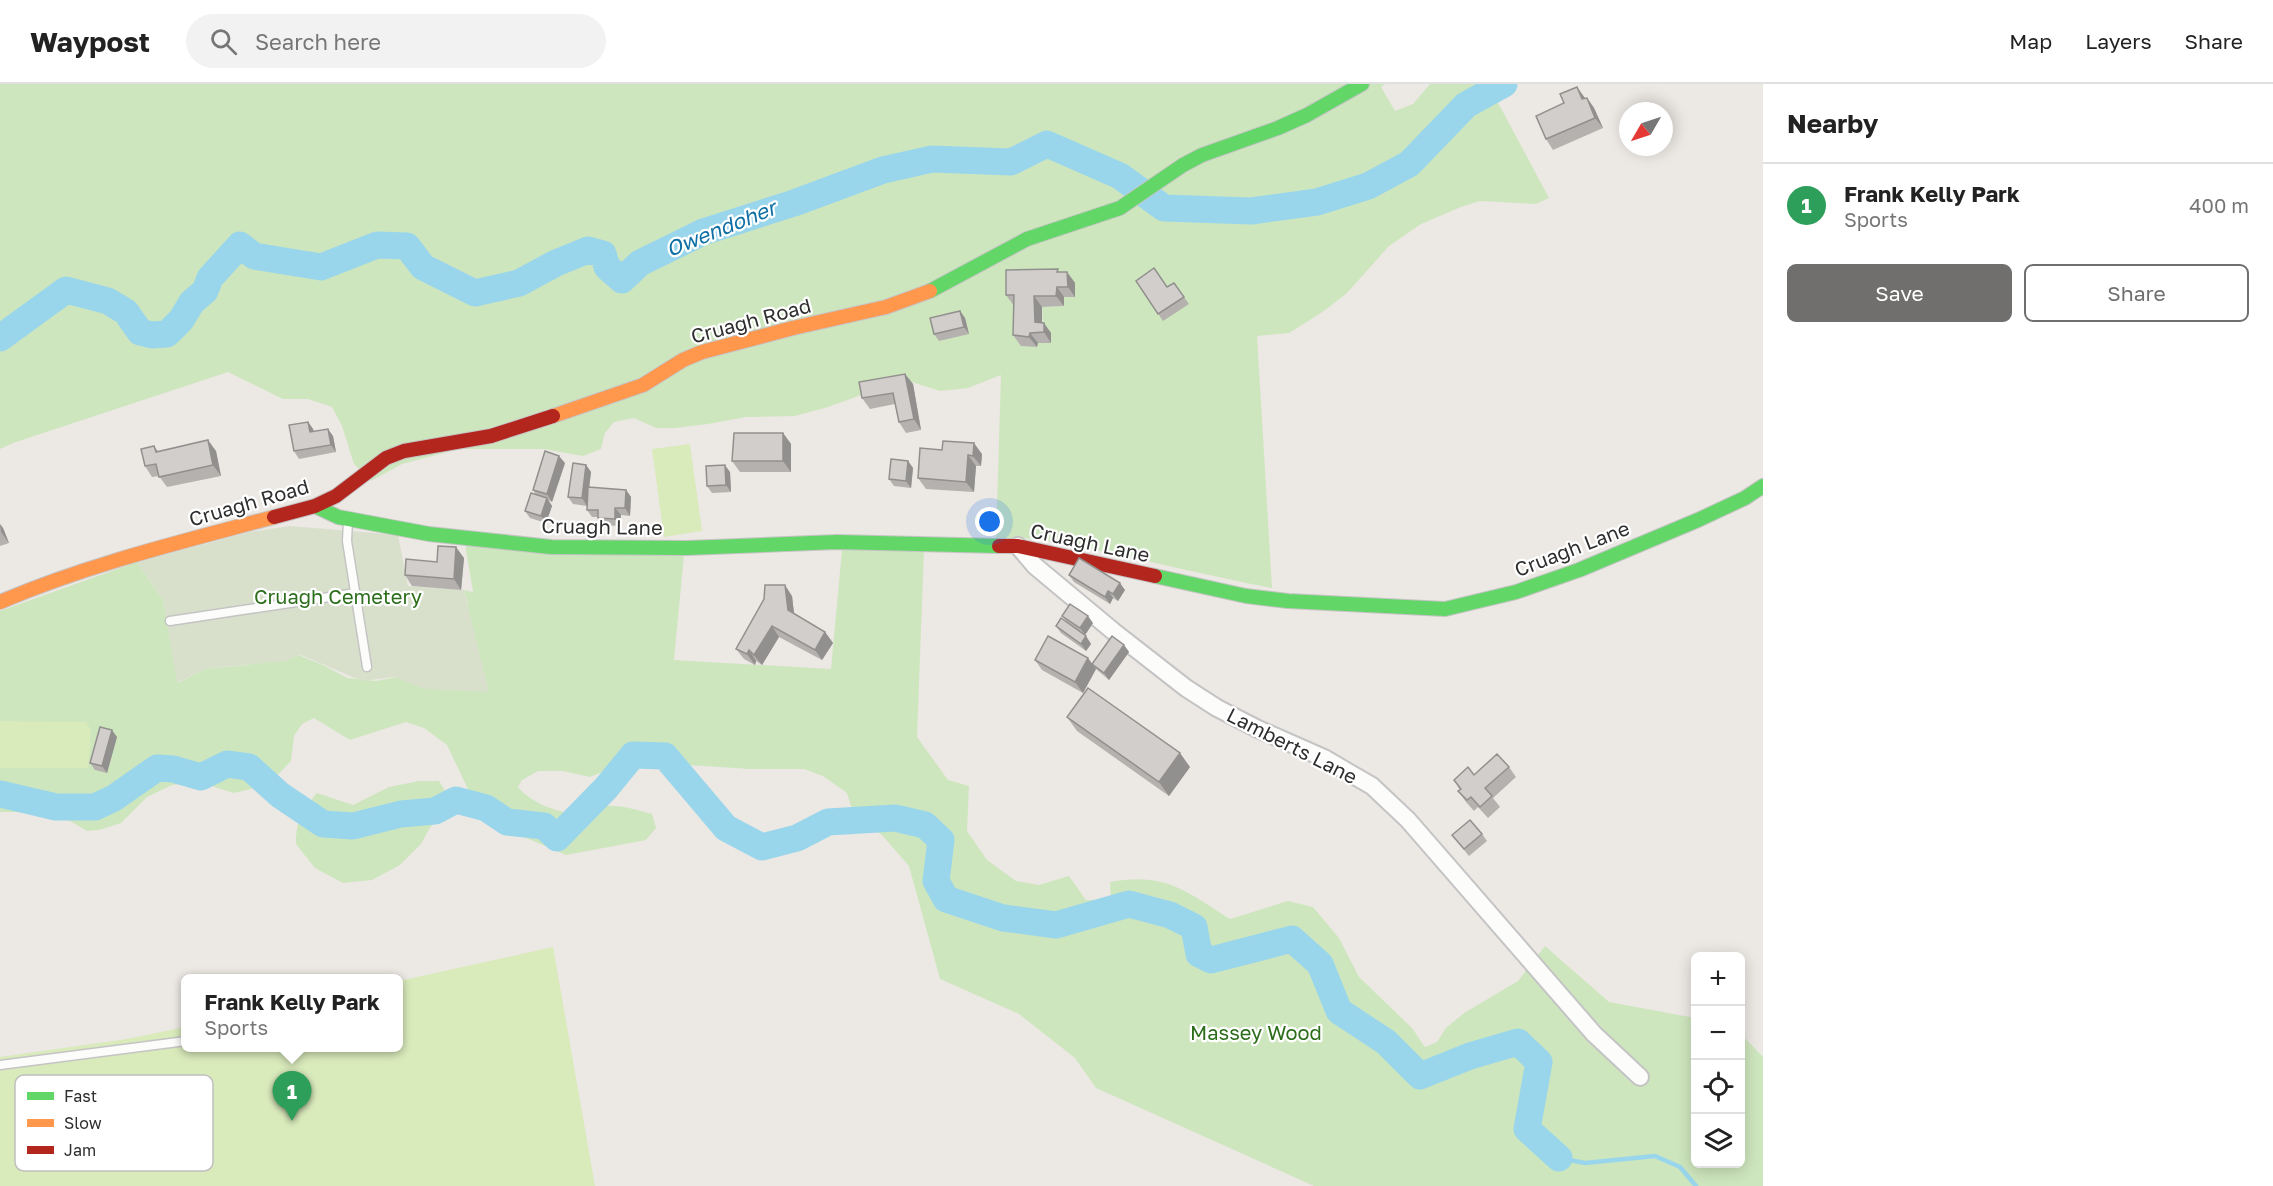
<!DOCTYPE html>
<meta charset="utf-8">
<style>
body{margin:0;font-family:"Golos Text",sans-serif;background:#f2f2f2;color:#222}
.controls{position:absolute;right:18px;bottom:18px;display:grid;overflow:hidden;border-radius:9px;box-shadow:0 3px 15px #0003}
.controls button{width:54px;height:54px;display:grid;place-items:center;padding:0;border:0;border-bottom:2px solid #e0e0e0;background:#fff;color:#222;font:30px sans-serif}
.compass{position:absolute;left:1619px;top:18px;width:54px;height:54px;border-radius:50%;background:#fff;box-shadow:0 3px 15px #0003;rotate:231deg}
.you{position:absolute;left:990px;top:438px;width:21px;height:21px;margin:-15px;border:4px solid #fff;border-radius:50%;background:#1a73e8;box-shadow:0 0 0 9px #1a73e833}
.badge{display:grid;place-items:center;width:39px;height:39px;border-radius:50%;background:#706f6e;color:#fff;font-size:20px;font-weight:700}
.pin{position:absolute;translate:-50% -50px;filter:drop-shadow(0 2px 3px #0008)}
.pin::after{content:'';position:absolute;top:32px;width:21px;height:18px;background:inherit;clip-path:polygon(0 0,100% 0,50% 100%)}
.popup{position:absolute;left:181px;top:890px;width:222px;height:78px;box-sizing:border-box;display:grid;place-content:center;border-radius:9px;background:#fff;filter:drop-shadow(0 2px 4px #0005);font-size:20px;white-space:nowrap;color:#767676}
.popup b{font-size:22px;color:#222}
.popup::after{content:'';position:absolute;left:50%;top:100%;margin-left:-12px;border:12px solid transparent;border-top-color:#fff}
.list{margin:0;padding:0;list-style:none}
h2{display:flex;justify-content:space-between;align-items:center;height:78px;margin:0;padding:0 24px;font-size:26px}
h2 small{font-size:20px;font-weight:400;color:#767676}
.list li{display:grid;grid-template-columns:39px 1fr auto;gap:18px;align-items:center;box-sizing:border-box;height:84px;padding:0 24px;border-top:2px solid #e0e0e0}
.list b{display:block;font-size:22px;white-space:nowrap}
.list p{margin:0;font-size:20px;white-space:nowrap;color:#767676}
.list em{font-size:20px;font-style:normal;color:#767676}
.actions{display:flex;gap:12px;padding:18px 24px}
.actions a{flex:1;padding:14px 0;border:2px solid #706f6e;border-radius:9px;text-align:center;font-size:21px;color:#706f6e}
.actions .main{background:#706f6e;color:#fff}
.icon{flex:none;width:33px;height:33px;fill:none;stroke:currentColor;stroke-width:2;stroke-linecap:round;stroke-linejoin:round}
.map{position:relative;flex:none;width:1763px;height:1102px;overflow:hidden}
header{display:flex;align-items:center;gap:36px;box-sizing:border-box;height:84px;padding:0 30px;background:#fff;border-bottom:2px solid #e0e0e0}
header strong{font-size:28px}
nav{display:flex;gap:33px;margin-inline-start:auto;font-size:21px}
.search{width:420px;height:54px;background:#f2f2f2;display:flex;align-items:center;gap:15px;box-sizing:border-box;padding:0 21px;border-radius:33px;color:#767676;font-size:22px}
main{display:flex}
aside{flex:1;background:#fff}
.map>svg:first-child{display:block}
.green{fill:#cee6be;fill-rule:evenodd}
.cemetery{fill:#d8e0cc}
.pitch{fill:#d9eabb}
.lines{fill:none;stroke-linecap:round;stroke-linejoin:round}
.stream{stroke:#99d6ec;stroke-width:4.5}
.river{stroke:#99d6ec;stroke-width:27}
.lane-casing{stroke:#c5c4c5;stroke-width:11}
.street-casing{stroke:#c5c4c5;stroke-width:20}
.fast-casing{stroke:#c5c4c5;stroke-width:16}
.slow-casing{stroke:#c5c4c5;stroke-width:16}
.jam-casing{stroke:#c5c4c5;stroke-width:16}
.lane{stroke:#fcfcfb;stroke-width:8}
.street{stroke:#fcfcfb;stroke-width:16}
.fast{stroke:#63d668;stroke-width:14}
.slow{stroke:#ff974d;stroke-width:14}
.jam{stroke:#b3261e;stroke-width:14}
.wall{fill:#b4b1af}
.shaded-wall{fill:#92908e}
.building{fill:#d1cecb;stroke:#92908e;stroke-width:1.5}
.labels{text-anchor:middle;stroke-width:4.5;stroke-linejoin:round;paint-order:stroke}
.street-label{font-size:20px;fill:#2e2e2e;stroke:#fff}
.park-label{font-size:20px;fill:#2c6e1b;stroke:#fff}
.water-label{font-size:21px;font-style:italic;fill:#0d6fa3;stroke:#fff}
.key{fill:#fff;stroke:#c0c0c0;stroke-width:1.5}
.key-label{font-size:16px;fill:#2e2e2e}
</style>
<header>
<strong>Waypost</strong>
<div class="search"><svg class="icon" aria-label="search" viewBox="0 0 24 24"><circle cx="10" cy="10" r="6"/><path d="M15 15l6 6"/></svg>Search here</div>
<nav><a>Map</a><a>Layers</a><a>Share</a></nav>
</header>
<main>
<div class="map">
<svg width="1763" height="1102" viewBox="0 0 1763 1102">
<rect width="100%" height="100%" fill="#ece8e4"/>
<g class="green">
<path d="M0 0H1385L1381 3 1395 27 1413 20 1430 0H1488L1549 114 1536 120 1480 117 1461 123 1421 140 1389 162 1347 209 1324 227 1289 249 1257 252 1272 504C1213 493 1155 478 1096 466 1063 459 1029 451 996 455L1001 291 968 304 940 307 912 298 886 302 828 323 795 332 746 333 708 340 675 344H656L634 334 614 338 605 349 601 365 583 372 544 365H459L402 380 371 397 354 380 342 342 332 323 308 315H283L228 288 13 359 0 365ZM1014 197 1075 213H1064V222L1042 223 1043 249 1051 259H1038L1037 263Z"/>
<path d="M465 460 684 471 674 576 831 585 842 466H924L917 653 948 696 969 702 967 747 987 776 1016 797 1039 801 1069 792 1086 816H1111L1110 798C1166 788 1185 807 1230 835L1288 817 1313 823 1339 854 1359 893 1412 944 1425 963 1437 958 1446 944 1464 929 1518 897 1545 862 1609 918 1695 934 1696 1080H1740L1741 950 1763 973V1102H1314L1096 1004 1075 974 1019 930 940 895 909 782 881 750 862 739 851 722 847 709 823 692 804 685H750L658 679 622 680 590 693 563 687H538L522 696 518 703C529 717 554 728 573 729 583 729 595 723 605 722 621 721 637 726 652 730L656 744 646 756 566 771 524 753 497 745 478 726 447 661 424 644 406 638 350 656 314 634 302 640 294 652 291 677 268 701 234 709 198 698 172 701 147 713 121 739 99 746 87 747 70 737 42 728H0V527L137 478 163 516 178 599 204 585 247 581 298 571 323 581 347 594 376 597 397 593 468 520 464 506 473 508Z"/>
<path d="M419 697H439L447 710 444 726 429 745 421 760 400 781 372 796 343 799 315 784 296 760C296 736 302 727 317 709L353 721 389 703Z"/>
</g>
<path class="cemetery" d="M290 442 398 451 408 502 464 506 489 608 424 605 394 593 362 597 301 571 285 577 204 585 177 599 163 516 137 478 250 448Z"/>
<g class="pitch">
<path d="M690 360 702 447 664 453 652 365Z"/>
<path d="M0 637 86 638 91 646 88 684H0Z"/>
<path d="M553 863 595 1102H0V973L127 955 185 943 186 964H398L399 897Z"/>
</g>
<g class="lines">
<path class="stream" d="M1559 1074 1585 1079 1655 1072 1680 1083 1696 1102"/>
<g class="river">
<path d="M0 254 66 206 108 217 126 228 140 248 152 251 167 250 181 236 192 218 205 207 210 194 240 161 254 172 321 183 377 161 407 162 423 183 475 209 519 199 556 179 588 166 603 170 607 183 622 196 640 179 703 148 794 119 883 86 932 75 1011 78 1047 60 1120 92 1164 124 1251 127 1317 118 1368 102 1409 80 1466 21 1504 0"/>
<path d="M0 710 56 723H95L114 714 157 684 173 685 201 693 227 680 249 683 280 711 323 740 353 742 401 730 435 727 456 716 486 724 507 738 544 742 557 754 606 704 633 671 665 672 726 744 762 763 797 754 828 738 895 734 925 741 941 756 936 797 946 815 1003 834 1056 841 1129 820 1170 831 1194 843 1199 870 1211 876 1292 855 1320 880 1339 927 1386 958 1420 992 1470 972 1518 958 1539 978 1527 1045 1559 1074"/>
</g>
<g class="lane-casing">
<g id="lane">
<path d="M348 436 347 457 367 583"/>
<path d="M170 537 356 509"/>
<path d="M0 981 186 957"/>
</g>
</g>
<g class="street-casing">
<path id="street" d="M1018 462 1035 482 1113 547 1186 604 1217 624 1258 645 1324 674 1372 702 1408 736 1594 950 1640 993"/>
</g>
<g class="fast-casing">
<g id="fast">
<path d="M930 207 1027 155 1120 124 1183 81 1202 71 1278 44 1307 31 1362 0"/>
<path d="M315 422 338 433 429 450 551 463 687 464 837 458 999 462"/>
<path d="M1155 492 1246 512 1288 517 1445 525 1516 508 1579 486 1698 436 1745 414 1763 402"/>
</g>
</g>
<g class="slow-casing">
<g id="slow">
<path d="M553 332 643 301 683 276 702 268 793 244 886 223 930 207"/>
<path d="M0 518C89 480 181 458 274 433"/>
</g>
</g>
<g class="jam-casing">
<g id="jam">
<path d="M274 433 315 422 336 412 386 374 404 367 491 352 553 332"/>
<path d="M999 462H1018L1155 492"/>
</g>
</g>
<use href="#lane" class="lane"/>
<use href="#street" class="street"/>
<use href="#fast" class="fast"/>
<use href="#slow" class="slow"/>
<use href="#jam" class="jam"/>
</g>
<g class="wall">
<path d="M1585 14H1587L1594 24 1603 44 1553 66 1546 55Z"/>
<path d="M1059 188H1067L1075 199V213H1064V222L1042 223V239L1051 249V259H1038L1037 263 1021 262 1013 251 1014 222 1006 211Z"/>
<path d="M1136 197 1167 203 1174 199 1189 220 1163 237Z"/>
<path d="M960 227 965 234 969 250 939 257 934 250Z"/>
<path d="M905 290 913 300 921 346 906 349 899 338 895 320 870 325 862 314Z"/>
<path d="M308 338 313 345 314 347 333 352 336 368 299 375 294 367Z"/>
<path d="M783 349 791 360V388H740L732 377Z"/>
<path d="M154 362 158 367H216L221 392 167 403 159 392 152 393 145 382Z"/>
<path d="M942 366 982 370 981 382H976L974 408 926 405 918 394Z"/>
<path d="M908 377 913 384 911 404 894 402 889 395Z"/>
<path d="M565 379 552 418 548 416 552 422 546 439 530 434 525 427 536 411 533 406Z"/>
<path d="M586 381 591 388 589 403 626 406 631 413 630 432 621 431 620 442 603 441 598 433H592L587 426V422L573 420 568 413Z"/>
<path d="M730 388 731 408 712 409 707 402Z"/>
<path d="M0 440 3 444 9 459 0 462Z"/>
<path d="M464 474 461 506 412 502 405 491 437 478Z"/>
<path d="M1069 491 1125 506 1118 517 1113 514 1110 520 1074 498Z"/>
<path d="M792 512 794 530 825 548 833 559 822 576 779 553 762 581 756 577 755 581 744 575 736 565Z"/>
<path d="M1062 532 1093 539 1085 551 1091 560 1086 567 1061 549 1056 542 1066 537Z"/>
<path d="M1124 561 1129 568 1109 596 1096 585 1083 609 1042 586 1035 576 1092 580Z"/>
<path d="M1067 633 1190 683 1169 712 1077 647Z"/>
<path d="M117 653 107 689 95 686 90 679Z"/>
<path d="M1509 683 1516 693 1493 714 1500 723 1488 734 1478 723 1474 727 1466 718 1458 707 1460 706 1454 696Z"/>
<path d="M1482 750 1487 757 1469 772 1452 751Z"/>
</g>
<g class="shaded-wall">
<path d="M1577 3 1585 14 1590 26 1582 15Z"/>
<path d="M1587 14 1594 24 1603 44 1595 34Z"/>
<path d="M1067 188 1075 199V213L1068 203Z"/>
<path d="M1057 203 1064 213V222L1056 212Z"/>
<path d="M1034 212 1042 223V249L1035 238Z"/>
<path d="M960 227 965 234 969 250 964 243Z"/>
<path d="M1044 239 1051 249V259L1044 248Z"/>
<path d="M1030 249 1038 259 1037 263 1029 253Z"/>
<path d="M905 290 913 300 921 346 914 335Z"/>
<path d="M308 338 313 345 315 355 310 348Z"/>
<path d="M328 345 333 352 336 368 331 361Z"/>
<path d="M783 349 791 360V388L783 377Z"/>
<path d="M208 356 216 367 221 392 213 381Z"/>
<path d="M974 359 982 370 981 382 973 372Z"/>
<path d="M968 371 976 382 974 408 966 398Z"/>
<path d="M559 372 565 379 552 418 547 410Z"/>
<path d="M908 377 913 384 911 404 906 397Z"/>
<path d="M586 381 591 388 587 422 582 414Z"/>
<path d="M725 381 730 388 731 408 726 401Z"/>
<path d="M626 406 631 413 630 432 625 424Z"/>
<path d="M547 414 552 422 546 439 541 432Z"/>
<path d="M615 424 621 431 620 442 615 435Z"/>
<path d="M0 440 3 444 9 459 1 448Z"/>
<path d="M456 463 464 474 461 506 454 495Z"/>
<path d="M1120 499 1125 506 1118 517 1113 510Z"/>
<path d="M785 501 792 512 795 537 788 526Z"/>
<path d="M1108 507 1113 514 1110 520 1105 513Z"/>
<path d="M1088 532 1093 539 1085 551 1080 544Z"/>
<path d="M772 542 779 553 762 581 754 571Z"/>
<path d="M825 548 833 559 822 576 815 566Z"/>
<path d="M1086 552 1091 560 1086 567 1081 560Z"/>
<path d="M1124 561 1129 568 1109 596 1104 589Z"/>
<path d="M749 566 756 577 755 581 747 570Z"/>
<path d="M1088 574 1096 585 1083 609 1075 598Z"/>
<path d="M112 646 117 653 107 689 102 682Z"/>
<path d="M1180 669 1190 683 1169 712 1159 698Z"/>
</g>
<g class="building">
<path d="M1577 3 1582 15 1587 14 1595 34 1546 55 1536 32 1564 19 1560 10Z"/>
<path d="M1154 184 1167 203 1174 199 1184 213 1158 230 1136 197Z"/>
<path d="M1058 185 1057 188H1067L1068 203H1057L1056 212H1034L1035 238 1044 239V248L1030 249 1029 253 1013 251 1014 211H1006V186Z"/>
<path d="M960 227 964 243 934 250 930 234Z"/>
<path d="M905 290 914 335 899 338 893 309 862 314 859 298Z"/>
<path d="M308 338 310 348 328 345 331 361 294 367 289 341Z"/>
<path d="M734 349H783V377H732Z"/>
<path d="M208 356 213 381 159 393 156 380 145 382 141 365 154 362 156 368Z"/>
<path d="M943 357 974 359 973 372 968 371 966 398 918 394 920 364 942 366Z"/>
<path d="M545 367 559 372 547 410 533 406Z"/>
<path d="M891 375 908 377 906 397 889 395Z"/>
<path d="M573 379 586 381 582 414 568 413Z"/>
<path d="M725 381 726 401 707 402 706 382Z"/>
<path d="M588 403 626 406 625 424H615V435L598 434V426H587Z"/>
<path d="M531 409 547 414 541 432 525 427Z"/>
<path d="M438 462 456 463 454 495 405 491 406 475 437 478Z"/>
<path d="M1079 474 1120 499 1113 510 1108 507 1105 513 1069 491Z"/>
<path d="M765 501H785L788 526 825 548 815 566 772 542 754 571 749 566 747 570 736 565 764 515Z"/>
<path d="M1070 520 1088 532 1080 544 1062 532Z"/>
<path d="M1061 534 1086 552 1081 560 1056 542Z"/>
<path d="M1048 552 1088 574 1075 598 1035 576Z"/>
<path d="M1112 552 1124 561 1104 589 1092 580Z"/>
<path d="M1088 604 1180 669 1159 698 1067 633Z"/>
<path d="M100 643 112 646 102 682 90 679Z"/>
<path d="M1497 670 1509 683 1485 704 1492 712 1480 723 1471 713 1467 716 1458 707 1461 705 1454 696 1468 683 1474 691Z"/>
<path d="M1470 736 1482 750 1464 765 1452 751Z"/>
</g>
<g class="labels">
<g class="street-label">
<text transform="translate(751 237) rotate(-15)" y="7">Cruagh Road</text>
<text transform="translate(249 419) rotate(-16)" y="7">Cruagh Road</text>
<text transform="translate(602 443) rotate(1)" y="7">Cruagh Lane</text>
<text transform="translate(1090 459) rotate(12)" y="7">Cruagh Lane</text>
<text transform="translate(1572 465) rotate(-21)" y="7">Cruagh Lane</text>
<text transform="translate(1292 662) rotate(27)" y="7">Lamberts Lane</text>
</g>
<g class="park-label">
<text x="338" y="520">Cruagh Cemetery</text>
<text x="1256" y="956">Massey Wood</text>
</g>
<g class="water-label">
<text transform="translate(721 145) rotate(-22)" y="7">Owendoher</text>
</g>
</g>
<rect x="15" y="991" width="198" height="96" rx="9" class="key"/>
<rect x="27" y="1008" width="27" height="8" fill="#63d668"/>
<rect x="27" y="1035" width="27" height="8" fill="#ff974d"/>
<rect x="27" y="1062" width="27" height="8" fill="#b3261e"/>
<g class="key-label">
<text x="64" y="1018">Fast</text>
<text x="64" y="1045">Slow</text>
<text x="64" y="1072">Jam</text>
</g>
</svg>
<div class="controls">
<button>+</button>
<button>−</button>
<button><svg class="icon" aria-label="locate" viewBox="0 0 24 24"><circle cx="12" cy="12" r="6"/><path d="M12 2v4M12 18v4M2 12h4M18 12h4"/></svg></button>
<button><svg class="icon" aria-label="layers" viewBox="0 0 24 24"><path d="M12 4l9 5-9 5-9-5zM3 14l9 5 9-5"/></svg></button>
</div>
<svg class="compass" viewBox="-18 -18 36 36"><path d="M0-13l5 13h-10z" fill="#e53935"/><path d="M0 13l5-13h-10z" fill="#767676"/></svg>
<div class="you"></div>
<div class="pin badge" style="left:292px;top:1037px;background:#2e9e5b">1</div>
<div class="popup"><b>Frank Kelly Park</b>Sports</div>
</div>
<aside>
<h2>Nearby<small></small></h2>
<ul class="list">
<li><span class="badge" style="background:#2e9e5b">1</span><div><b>Frank Kelly Park</b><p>Sports</p></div><em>400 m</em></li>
</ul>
<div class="actions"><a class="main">Save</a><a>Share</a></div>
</aside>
</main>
